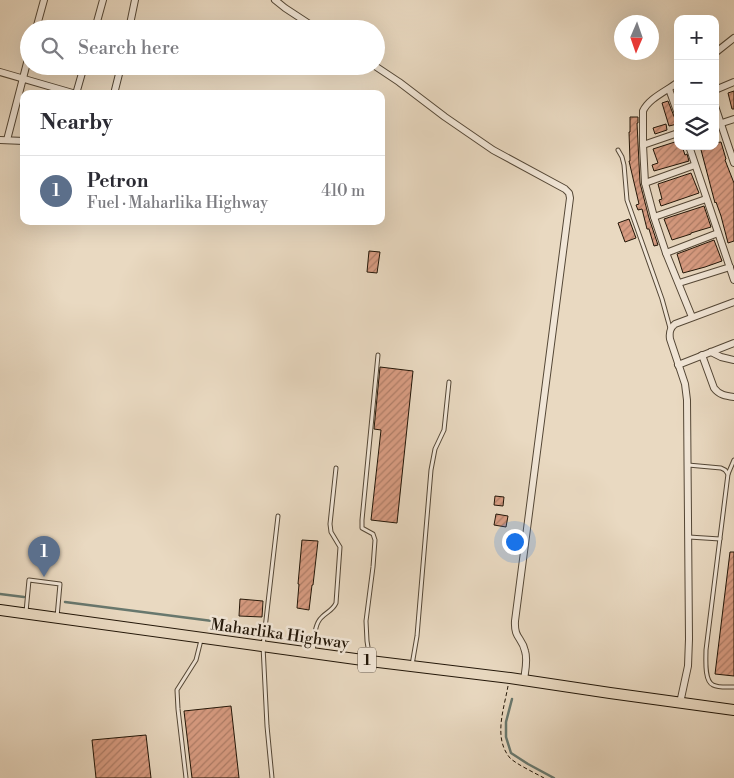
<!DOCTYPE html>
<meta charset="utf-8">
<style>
body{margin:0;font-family:"Libre Bodoni",serif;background:#f2f2f3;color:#2b2b33}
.controls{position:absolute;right:15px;top:15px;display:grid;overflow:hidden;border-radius:10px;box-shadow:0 5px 20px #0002}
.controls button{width:45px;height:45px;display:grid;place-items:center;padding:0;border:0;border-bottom:1px solid #e1e1e2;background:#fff;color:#2b2b33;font:25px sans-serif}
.compass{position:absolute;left:614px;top:15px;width:45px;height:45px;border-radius:50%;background:#fff;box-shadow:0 5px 20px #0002;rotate:182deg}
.you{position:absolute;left:514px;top:541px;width:18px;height:18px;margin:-12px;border:4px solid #fff;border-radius:50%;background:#1a73e8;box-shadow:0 0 0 8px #1a73e833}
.badge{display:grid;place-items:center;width:32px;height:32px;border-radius:50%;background:#8f2418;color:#fff;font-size:16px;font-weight:700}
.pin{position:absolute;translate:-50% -41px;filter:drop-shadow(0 1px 2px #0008)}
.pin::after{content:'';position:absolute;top:26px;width:18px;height:15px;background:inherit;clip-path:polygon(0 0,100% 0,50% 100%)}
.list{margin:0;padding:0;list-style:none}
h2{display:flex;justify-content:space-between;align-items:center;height:65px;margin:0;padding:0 20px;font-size:21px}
h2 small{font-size:16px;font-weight:400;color:#7c7c81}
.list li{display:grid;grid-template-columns:32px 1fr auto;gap:15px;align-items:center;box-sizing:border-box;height:70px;padding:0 20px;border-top:1px solid #e1e1e2}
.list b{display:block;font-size:19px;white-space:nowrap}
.list p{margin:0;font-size:16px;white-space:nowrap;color:#7c7c81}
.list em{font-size:16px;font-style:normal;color:#7c7c81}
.icon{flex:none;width:28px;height:28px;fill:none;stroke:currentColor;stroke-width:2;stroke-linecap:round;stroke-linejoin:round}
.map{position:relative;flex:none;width:734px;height:778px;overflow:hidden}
.search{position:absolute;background:#fff;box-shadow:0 5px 20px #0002;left:20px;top:20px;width:365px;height:55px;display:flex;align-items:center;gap:12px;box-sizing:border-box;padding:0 18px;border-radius:28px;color:#7c7c81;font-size:19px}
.panel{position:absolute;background:#fff;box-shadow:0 5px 20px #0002;left:20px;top:90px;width:365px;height:135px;border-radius:10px}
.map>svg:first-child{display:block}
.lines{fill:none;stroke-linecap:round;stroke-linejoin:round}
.stream{stroke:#68786e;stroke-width:2.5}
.building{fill:url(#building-hatch);stroke:#221608}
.lane-casing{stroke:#544736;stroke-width:5}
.street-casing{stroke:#544736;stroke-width:8}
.primary-casing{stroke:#221608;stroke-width:12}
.path{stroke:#221608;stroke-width:1;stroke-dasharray:4 2.5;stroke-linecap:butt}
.lane{stroke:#f1e6d7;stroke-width:3}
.street{stroke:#f1e6d7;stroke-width:6}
.primary{stroke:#e9d9c1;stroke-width:10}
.labels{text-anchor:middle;stroke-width:5;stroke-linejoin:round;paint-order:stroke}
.shield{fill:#f1e6d7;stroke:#605446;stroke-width:1}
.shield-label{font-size:15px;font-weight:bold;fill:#221608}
.street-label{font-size:16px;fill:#221608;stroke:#f1e6d7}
</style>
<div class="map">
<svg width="734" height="778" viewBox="0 0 734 778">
<defs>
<pattern id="building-hatch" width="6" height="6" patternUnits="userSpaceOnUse" patternTransform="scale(1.25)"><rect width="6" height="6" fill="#d89c82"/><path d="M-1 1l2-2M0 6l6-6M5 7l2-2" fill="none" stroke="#af7e68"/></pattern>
</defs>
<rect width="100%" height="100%" fill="#e9d9c1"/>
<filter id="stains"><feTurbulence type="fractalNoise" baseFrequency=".004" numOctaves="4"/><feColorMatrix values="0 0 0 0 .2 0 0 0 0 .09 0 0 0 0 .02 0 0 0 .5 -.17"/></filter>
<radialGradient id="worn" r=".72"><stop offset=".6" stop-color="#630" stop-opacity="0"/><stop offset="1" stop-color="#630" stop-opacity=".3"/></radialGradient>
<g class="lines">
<g class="stream">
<path d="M0 594 24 597"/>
<path d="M65 602 220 622"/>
<path d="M512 699 506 722V737L511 753 528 764 554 778"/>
</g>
</g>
<g class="building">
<path d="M734 91V109H732L728 93Z"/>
<path d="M668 101 677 124 669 126 662 103Z"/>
<path d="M630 117H638V123H637L640 183 649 218 658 245 654 246 649 229H647L642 209 638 210 636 205 639 204 629 161H630L629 132H630Z"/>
<path d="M666 124 667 130 655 134 653 128Z"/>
<path d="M678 141V146H682L685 155 687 154 689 161 654 171 652 165 658 163 653 149Z"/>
<path d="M721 142 726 159 725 160 734 183V241L728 243 721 216 716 202 715 203 700 146H715V143Z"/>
<path d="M691 173 699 193 661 206 659 200 662 199 658 184Z"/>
<path d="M704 206 711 227 691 233V234L672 240 664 219Z"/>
<path d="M629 219 636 238 625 242 618 223Z"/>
<path d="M714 240 722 261 705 267 683 273 677 254Z"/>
<path d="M369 251 380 252 377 273 367 272Z"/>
<path d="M380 367 413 371 397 523 371 520 381 430 374 429Z"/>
<path d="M495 496 504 497 503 506 494 505Z"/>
<path d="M496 514 508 516 506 527 494 525Z"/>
<path d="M302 540 318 541 313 585H312L309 610 297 608 299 584H298Z"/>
<path d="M730 552H734V676L715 674Z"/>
<path d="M240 599 263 601 262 617 239 616Z"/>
<path d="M231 706 239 778H192L184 711Z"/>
<path d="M146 735 151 778H96L92 740Z"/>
</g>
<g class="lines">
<g class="lane-casing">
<g id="lane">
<path d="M618 150 622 157 624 165 627 200 662 299 670 328"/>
<path d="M688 465 721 468 725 470 728 474 734 460"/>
<path d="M728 474 706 650C706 659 704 681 713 685 719 688 728 687 734 687"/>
<path d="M689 537 720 539"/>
<path d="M26 612 29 580 60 584 57 617"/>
<path d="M313 652C315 642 313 625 322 617 327 612 333 610 336 603L340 547 331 532 330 524 336 468"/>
<path d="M370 660 367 641 366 621 373 567 375 540 373 534 362 528V520L378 355"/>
<path d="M412 665 417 636 431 470 435 449 444 430 449 382"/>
<path d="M186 778 178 709 177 690 196 660 201 640"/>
<path d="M272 778 267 726 263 646 278 516"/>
</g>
</g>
<g class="street-casing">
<g id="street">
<path d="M275 0 285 8 317 29"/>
<path d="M36 29 44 0"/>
<path d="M95 29 103 0"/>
<path d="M129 29 135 0"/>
<path d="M715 53 734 38"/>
<path d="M375 66 399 82 445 117 493 150 565 189 569 193 570 198 515 621C514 639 522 637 525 651 528 660 525 671 524 680"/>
<path d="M0 72 76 94"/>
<path d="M678 82C667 91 649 98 643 111V145L645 183 654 217 666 253 692 317"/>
<path d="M669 89 678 114"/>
<path d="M715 90 734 82"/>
<path d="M76 94 84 66"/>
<path d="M114 94 121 66"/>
<path d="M715 106 734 163"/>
<path d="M722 123 734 119"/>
<path d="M0 140 24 141"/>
<path d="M7 140 29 55"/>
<path d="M643 145 678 133"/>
<path d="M689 146 734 280"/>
<path d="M645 183 695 165"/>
<path d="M654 217 706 199"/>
<path d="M666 253 718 233"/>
<path d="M679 283 730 267"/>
<path d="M711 352 721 357 734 360"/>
<path d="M702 355 714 388C719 395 726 396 734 397"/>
<path d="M678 365 734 343"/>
<path d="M680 703 688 666 689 639 687 400 685 384 670 339C669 332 670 328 675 324L734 302"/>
</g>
</g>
<g class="primary-casing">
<path id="primary" d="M0 610 370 661 510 678 610 693 734 710"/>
</g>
<path class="path" d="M508 686C504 709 493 738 510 758 516 764 535 773 544 778"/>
<use href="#lane" class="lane"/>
<use href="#street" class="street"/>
<use href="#primary" class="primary"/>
</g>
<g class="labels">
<rect class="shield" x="358" y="647.5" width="18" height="25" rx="4"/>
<g class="shield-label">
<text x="367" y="665">1</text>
</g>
<g class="street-label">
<text transform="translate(280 633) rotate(8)" y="6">Maharlika Highway</text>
</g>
</g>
<rect width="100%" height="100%" filter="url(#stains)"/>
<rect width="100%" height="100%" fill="url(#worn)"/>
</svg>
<div class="controls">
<button>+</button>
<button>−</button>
<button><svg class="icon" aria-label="layers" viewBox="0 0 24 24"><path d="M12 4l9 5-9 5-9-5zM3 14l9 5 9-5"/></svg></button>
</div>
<svg class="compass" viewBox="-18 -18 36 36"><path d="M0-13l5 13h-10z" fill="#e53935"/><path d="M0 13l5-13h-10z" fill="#7c7c81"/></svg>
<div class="you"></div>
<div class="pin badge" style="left:44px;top:577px;background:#5c6f8a">1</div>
<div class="search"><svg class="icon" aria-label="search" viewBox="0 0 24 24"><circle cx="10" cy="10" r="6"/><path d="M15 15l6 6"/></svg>Search here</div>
<section class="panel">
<h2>Nearby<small></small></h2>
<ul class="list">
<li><span class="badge" style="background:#5c6f8a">1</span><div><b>Petron</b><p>Fuel · Maharlika Highway</p></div><em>410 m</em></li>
</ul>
</section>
</div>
